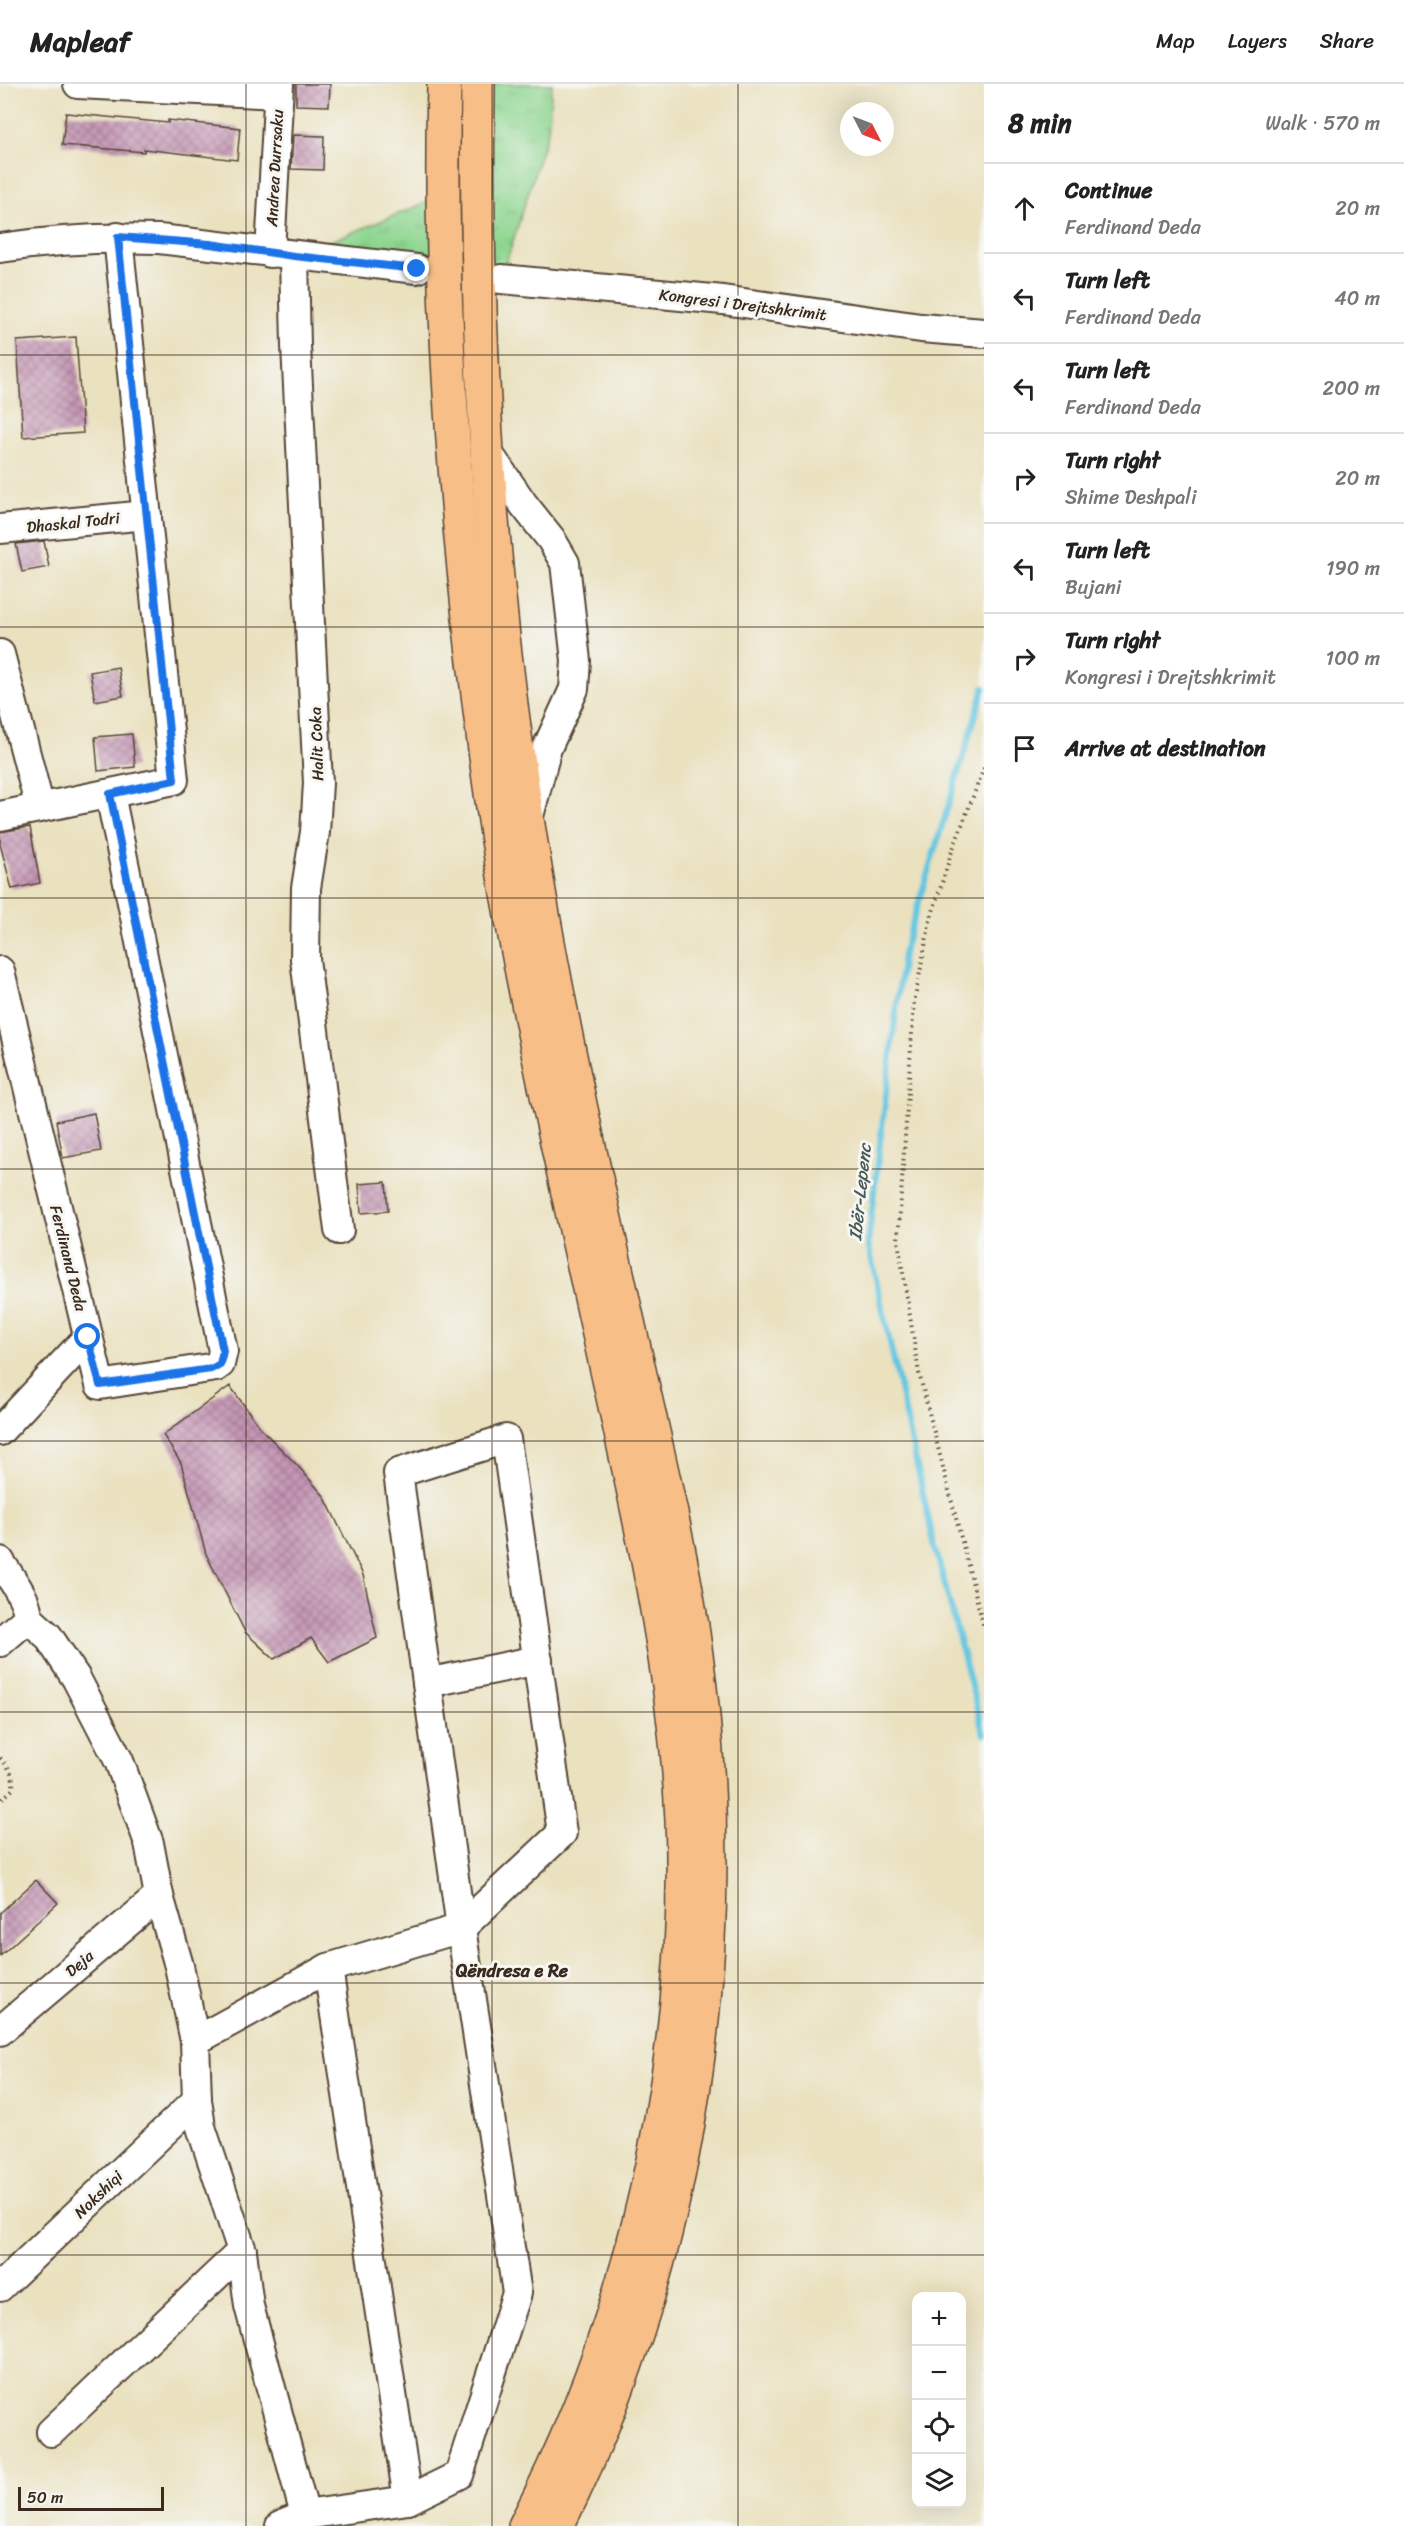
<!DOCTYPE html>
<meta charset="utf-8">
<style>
body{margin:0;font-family:Sriracha,sans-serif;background:#f6f6f6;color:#222}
.controls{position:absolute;right:18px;bottom:18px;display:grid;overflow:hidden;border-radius:12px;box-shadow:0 6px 24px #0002}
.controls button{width:54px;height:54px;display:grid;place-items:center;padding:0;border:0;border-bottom:2px solid #e0e0e0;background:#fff;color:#222;font:30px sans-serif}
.compass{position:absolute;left:840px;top:18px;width:54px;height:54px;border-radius:50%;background:#fff;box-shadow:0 6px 24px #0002;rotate:132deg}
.scale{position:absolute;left:18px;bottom:15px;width:146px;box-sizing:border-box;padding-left:6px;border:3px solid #3b2a1e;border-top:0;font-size:16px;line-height:21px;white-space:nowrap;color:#3b2a1e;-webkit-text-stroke:4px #f6f6f2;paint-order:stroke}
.stop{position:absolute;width:18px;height:18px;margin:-14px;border:4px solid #1a73e8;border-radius:50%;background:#fff}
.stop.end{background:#1a73e8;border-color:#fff;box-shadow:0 2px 6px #0008}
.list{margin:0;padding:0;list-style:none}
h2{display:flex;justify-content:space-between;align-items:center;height:78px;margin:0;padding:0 24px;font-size:26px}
h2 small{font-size:20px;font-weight:400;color:#767676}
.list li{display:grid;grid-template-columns:39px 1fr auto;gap:18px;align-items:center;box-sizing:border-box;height:90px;padding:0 24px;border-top:2px solid #e0e0e0}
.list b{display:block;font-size:22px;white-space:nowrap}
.list p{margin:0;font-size:20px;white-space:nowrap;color:#767676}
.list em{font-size:20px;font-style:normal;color:#767676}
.icon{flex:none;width:33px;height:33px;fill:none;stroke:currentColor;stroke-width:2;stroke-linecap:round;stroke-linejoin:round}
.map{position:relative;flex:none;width:984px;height:2442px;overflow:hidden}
header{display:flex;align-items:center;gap:36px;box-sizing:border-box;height:84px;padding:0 30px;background:#fff;border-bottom:2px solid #e0e0e0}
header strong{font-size:28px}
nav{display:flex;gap:33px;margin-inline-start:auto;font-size:21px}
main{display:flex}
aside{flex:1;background:#fff}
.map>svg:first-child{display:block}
.grass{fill:url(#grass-tufts);stroke:#648057;stroke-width:1.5}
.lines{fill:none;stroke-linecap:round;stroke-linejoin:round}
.stream{stroke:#62c6e0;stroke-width:6}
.building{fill:url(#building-cross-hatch)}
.minor-casing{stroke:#554536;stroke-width:32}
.highway-casing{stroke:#554536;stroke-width:36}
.path{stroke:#554536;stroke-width:4;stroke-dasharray:1.5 4.5;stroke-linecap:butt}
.minor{stroke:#fff;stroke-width:28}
.highway{stroke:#f7be88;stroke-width:33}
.route{stroke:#1a73e8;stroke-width:8}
.grid{fill:none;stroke:#3b2a1e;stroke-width:1.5;stroke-opacity:0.55}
.labels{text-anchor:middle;stroke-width:6;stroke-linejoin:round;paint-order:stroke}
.street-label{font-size:16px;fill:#3b2a1e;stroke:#f6f6f2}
.water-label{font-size:18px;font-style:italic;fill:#475958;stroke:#f6f6f2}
.neighbourhood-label{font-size:18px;font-weight:bold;fill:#3b2a1e;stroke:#f6f6f2}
</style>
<header>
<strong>Mapleaf</strong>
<nav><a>Map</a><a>Layers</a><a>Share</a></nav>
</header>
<main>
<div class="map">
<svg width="984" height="2442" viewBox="0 0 984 2442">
<defs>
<pattern id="grass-tufts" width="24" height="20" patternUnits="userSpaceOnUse" patternTransform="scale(1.5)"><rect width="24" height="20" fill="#8ed690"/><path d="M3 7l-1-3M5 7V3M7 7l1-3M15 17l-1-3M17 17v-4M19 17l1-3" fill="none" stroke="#7bb87c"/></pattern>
<pattern id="building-cross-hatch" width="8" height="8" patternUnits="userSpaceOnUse" patternTransform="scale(1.5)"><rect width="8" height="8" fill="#c597b6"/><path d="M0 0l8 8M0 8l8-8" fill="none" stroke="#a17b93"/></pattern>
</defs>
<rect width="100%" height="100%" fill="#f6f6f2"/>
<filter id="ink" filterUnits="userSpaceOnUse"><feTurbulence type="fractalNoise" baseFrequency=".0167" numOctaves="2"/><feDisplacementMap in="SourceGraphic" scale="12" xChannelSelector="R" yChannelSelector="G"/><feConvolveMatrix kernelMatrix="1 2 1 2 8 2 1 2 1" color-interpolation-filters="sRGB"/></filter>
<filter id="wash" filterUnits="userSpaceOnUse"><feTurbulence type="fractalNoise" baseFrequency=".008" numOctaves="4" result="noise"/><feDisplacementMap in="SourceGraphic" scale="24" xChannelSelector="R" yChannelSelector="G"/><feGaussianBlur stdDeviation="1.35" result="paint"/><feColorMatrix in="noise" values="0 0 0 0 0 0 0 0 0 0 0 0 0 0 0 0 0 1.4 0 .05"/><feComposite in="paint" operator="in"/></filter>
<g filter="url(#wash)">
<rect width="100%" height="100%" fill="#eae1bf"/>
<path class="grass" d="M444 0H552L548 47 501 195 294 172 443 112Z"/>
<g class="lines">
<path class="stream" d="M984 604 903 870 868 1159 934 1459 984 1651"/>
</g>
<g id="blocks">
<g class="building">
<path d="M296 0H330L329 22 296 21Z"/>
<path d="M66 29 168 39V36L240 44 237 76 144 65V68L62 61Z"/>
<path d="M293 51 324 52 323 86 291 85Z"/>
<path d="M76 253 83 349 23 353 17 257Z"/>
<path d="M44 457 49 483 22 488 16 460Z"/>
<path d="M118 583 123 612 95 617 90 588Z"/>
<path d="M132 650 135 683 98 687 95 653Z"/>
<path d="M30 743 40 799 12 805 0 760V748Z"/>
<path d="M94 1029 101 1067 63 1074 56 1037Z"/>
<path d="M386 1098 388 1127 361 1129 359 1100Z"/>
<path d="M230 1302 262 1346 297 1381 324 1412 363 1491 377 1554 329 1578 311 1554 274 1575 245 1548 206 1470 181 1379 163 1351Z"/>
<path d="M36 1796 58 1819 0 1872V1829Z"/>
</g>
</g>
</g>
<g filter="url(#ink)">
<use href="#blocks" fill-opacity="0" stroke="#554536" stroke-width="1.5"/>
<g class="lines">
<g class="minor-casing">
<g id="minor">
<path d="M78 0 278 10"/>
<path d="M0 164C53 156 106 153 159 155L417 185"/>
<path d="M270 169 279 0"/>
<path d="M294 172 296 262 318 699 315 748 306 804 305 875 339 1146"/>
<path d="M501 195 723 216 921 244 984 249"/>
<path d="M486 366 524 421 551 455 565 479 576 577 574 605 547 664 528 736"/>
<path d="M0 445 147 431"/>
<path d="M0 570 40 724"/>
<path d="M0 732 174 696 118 153"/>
<path d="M0 887 100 1301 216 1283 220 1280 223 1267 110 710"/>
<path d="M0 1347 88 1253"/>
<path d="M0 1477C10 1494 28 1514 28 1534L0 1558"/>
<path d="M28 1534 48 1552 76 1594 119 1677 149 1759 159 1812 179 1882 195 1957 197 2016 201 2043 242 2167 249 2222 305 2431 280 2442"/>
<path d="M427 1599 538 1576"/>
<path d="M328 1884 408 2416"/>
<path d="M0 1947 159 1812"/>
<path d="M195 1957 328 1884 461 1844 398 1389 506 1355 562 1749 461 1844 517 2209 459 2391 408 2416 305 2431"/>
<path d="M0 2203 197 2016"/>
<path d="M51 2348 242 2167"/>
</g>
</g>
<g class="highway-casing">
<g id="highway">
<path d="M444 0C439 188 451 375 472 561 482 644 492 727 507 809 536 969 572 1127 607 1286 635 1412 664 1538 677 1667 703 1924 644 2213 525 2442"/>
<path d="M478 0C474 267 492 533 537 796 564 956 600 1115 636 1273 656 1362 678 1452 692 1542 738 1847 696 2165 557 2442"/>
</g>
</g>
<g class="path">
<path d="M984 684 951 770 930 837 914 919 898 1157 919 1289 984 1544"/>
<path d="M0 1674C10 1684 14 1691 13 1705L0 1717"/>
</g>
<use href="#minor" class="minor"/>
<use href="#highway" class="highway"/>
</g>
</g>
<g class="lines" filter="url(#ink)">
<path class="route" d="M88 1253 100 1301 211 1285 220 1280 223 1267 110 710 174 696 118 153 210 160 294 172 417 185"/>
</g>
<path class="grid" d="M246 0V2442M492 0V2442M738 0V2442M0 271H984M0 543H984M0 814H984M0 1085H984M0 1357H984M0 1628H984M0 1899H984M0 2171H984"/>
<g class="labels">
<g class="street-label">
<text transform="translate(274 84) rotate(-87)" y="6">Andrea Durrsaku</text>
<text transform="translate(743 220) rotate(7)" y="6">Kongresi i Drejtshkrimit</text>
<text transform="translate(73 438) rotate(-6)" y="6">Dhaskal Todri</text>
<text transform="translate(316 660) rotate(-92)" y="6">Halit Coka</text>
<text transform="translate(69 1174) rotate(76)" y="6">Ferdinand Deda</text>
<text transform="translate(79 1879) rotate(-40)" y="6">Deja</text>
<text transform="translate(98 2110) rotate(-44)" y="6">Nokshiqi</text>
</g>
<g class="water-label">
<text transform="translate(860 1108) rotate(-84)" y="6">Ibër-Lepenc</text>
</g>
<g class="neighbourhood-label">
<text x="512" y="1893">Qëndresa e Re</text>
</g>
</g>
</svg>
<div class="controls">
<button>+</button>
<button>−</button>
<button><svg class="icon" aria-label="locate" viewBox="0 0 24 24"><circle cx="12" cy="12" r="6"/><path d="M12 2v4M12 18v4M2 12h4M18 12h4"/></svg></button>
<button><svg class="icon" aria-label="layers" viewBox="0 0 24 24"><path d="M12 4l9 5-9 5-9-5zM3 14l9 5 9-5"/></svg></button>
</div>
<svg class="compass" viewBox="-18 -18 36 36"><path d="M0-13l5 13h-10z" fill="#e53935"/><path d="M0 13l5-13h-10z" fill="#767676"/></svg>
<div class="scale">50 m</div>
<div class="stop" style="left:88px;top:1253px"></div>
<div class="stop end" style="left:417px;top:185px"></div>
</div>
<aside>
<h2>8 min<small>Walk · 570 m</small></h2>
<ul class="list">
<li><svg class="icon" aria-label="ahead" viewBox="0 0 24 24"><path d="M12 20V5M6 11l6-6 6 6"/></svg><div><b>Continue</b><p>Ferdinand Deda</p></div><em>20 m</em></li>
<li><svg class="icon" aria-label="left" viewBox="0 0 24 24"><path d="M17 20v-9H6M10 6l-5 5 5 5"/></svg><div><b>Turn left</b><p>Ferdinand Deda</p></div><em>40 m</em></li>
<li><svg class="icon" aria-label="left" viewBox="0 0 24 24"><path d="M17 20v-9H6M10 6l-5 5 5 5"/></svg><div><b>Turn left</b><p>Ferdinand Deda</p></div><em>200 m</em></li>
<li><svg class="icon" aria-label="right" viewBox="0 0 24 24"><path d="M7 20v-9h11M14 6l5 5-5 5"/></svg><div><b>Turn right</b><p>Shime Deshpali</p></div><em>20 m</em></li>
<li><svg class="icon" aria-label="left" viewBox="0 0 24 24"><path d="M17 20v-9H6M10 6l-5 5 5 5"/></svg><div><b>Turn left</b><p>Bujani</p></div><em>190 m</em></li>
<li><svg class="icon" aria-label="right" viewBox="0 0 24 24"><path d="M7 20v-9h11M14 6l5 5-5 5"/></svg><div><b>Turn right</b><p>Kongresi i Drejtshkrimit</p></div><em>100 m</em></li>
<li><svg class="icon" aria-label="arrive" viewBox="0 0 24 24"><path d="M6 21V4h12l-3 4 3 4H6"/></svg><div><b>Arrive at destination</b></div></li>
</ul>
</aside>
</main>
